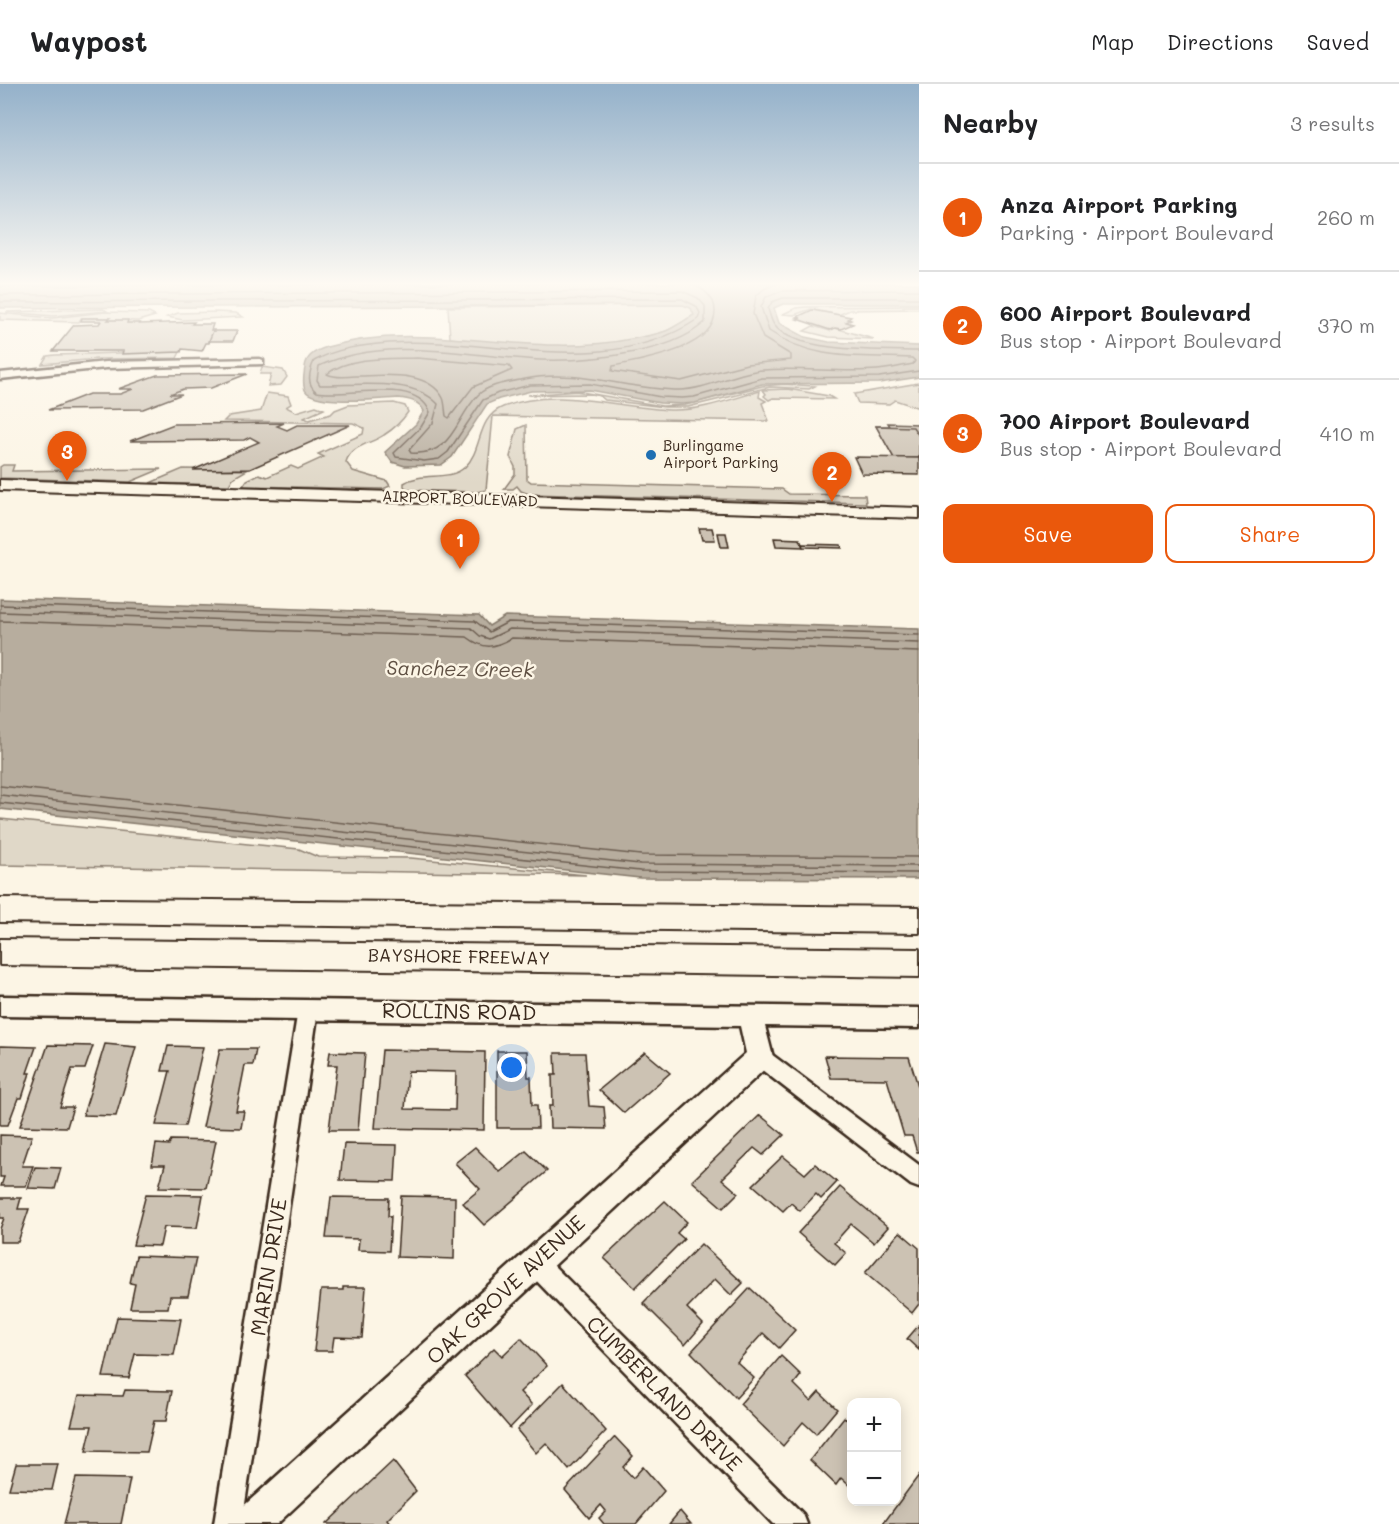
<!DOCTYPE html>
<meta charset="utf-8">
<style>
body{margin:0;font-family:Mali,sans-serif;background:#f2f2f2;color:#202124}
.controls{position:absolute;right:18px;bottom:18px;display:grid;overflow:hidden;border-radius:12px;box-shadow:0 3px 15px #0003}
.controls button{width:54px;height:54px;display:grid;place-items:center;padding:0;border:0;border-bottom:2px solid #e0e0e0;background:#fff;color:#202124;font:30px sans-serif}
.you{position:absolute;left:512px;top:984px;width:21px;height:21px;margin:-15px;border:4px solid #fff;border-radius:50%;background:#1a73e8;box-shadow:0 0 0 9px #1a73e833}
.badge{display:grid;place-items:center;width:39px;height:39px;border-radius:50%;background:#ea580c;color:#fff;font-size:20px;font-weight:700}
.pin{position:absolute;translate:-50% -50px;filter:drop-shadow(0 2px 3px #0008)}
.pin::after{content:'';position:absolute;top:32px;width:21px;height:18px;background:inherit;clip-path:polygon(0 0,100% 0,50% 100%)}
.list{margin:0;padding:0;list-style:none}
h2{display:flex;justify-content:space-between;align-items:center;height:78px;margin:0;padding:0 24px;font-size:26px}
h2 small{font-size:20px;font-weight:400;color:#757577}
.list li{display:grid;grid-template-columns:39px 1fr auto;gap:18px;align-items:center;box-sizing:border-box;height:108px;padding:0 24px;border-top:2px solid #e0e0e0}
.list b{display:block;font-size:22px;white-space:nowrap}
.list p{margin:0;font-size:20px;white-space:nowrap;color:#757577}
.list em{font-size:20px;font-style:normal;color:#757577}
.actions{display:flex;gap:12px;padding:18px 24px}
.actions a{flex:1;padding:14px 0;border:2px solid #ea580c;border-radius:12px;text-align:center;font-size:21px;color:#ea580c}
.actions .main{background:#ea580c;color:#fff}
.map{position:relative;flex:none;width:919px;height:1440px;overflow:hidden}
header{display:flex;align-items:center;gap:36px;box-sizing:border-box;height:84px;padding:0 30px;background:#fff;border-bottom:2px solid #e0e0e0}
header strong{font-size:28px}
nav{display:flex;gap:33px;margin-inline-start:auto;font-size:21px}
main{display:flex}
aside{flex:1;background:#fff}
.map>svg:first-child{display:block}
.green{fill:#e0d8c8;stroke:#8e8173;stroke-width:1.5}
.water{fill:#b7ad9e;stroke:#85796b;stroke-width:1.5}
.lines{fill:none;stroke-linecap:round;stroke-linejoin:round}
.shore{stroke:#6d5e51;stroke-width:1.5}
.building{fill:#ccc2b3;stroke:#3b2a1e;stroke-width:1.5;fill-rule:evenodd}
.minor-casing{stroke:#3b2a1e;stroke-width:5}
.tertiary-casing{stroke:#3b2a1e;stroke-width:5}
.secondary-casing{stroke:#3b2a1e;stroke-width:4}
.motorway-casing{stroke:#3b2a1e;stroke-width:4}
.minor{fill:#fcf5e5;fill-rule:evenodd}
.tertiary{fill:#fcf5e5;fill-rule:evenodd}
.secondary{fill:#fcf5e5;fill-rule:evenodd}
.motorway{fill:#fcf5e5;fill-rule:evenodd}
.poi-dot{fill:#1f6fb2;stroke:#fcf5e5;stroke-width:2}
.labels{text-anchor:middle;stroke-width:5;stroke-linejoin:round;paint-order:stroke}
.far-poi-label{font-size:15px;fill:#3b2a1e;stroke:#fcf5e5;text-anchor:start}
.far-street-label{font-size:15px;fill:#3b2a1e;stroke:#fcf5e5}
.street-label{font-size:18px;fill:#3b2a1e;stroke:#fcf5e5}
.water-label{font-size:20px;font-style:italic;fill:#605144;stroke:#fcf5e5}
.near-street-label{font-size:21px;fill:#3b2a1e;stroke:#fcf5e5}
</style>
<header>
<strong>Waypost</strong>
<nav><a>Map</a><a>Directions</a><a>Saved</a></nav>
</header>
<main>
<div class="map">
<svg width="919" height="1440" viewBox="0 0 919 1440">
<rect width="100%" height="100%" fill="#fcf5e5"/>
<filter id="ink" filterUnits="userSpaceOnUse"><feTurbulence type="fractalNoise" baseFrequency=".0167" numOctaves="2"/><feDisplacementMap in="SourceGraphic" scale="12" xChannelSelector="R" yChannelSelector="G"/><feConvolveMatrix kernelMatrix="1 2 1 2 8 2 1 2 1" color-interpolation-filters="sRGB"/></filter>
<g filter="url(#ink)">
<g class="green">
<path d="M683 221 691 224 694 231C685 236 675 243 666 247 598 273 521 261 450 254L448 223Z"/>
<path d="M912 222H919V225L850 226 838 231 811 225 794 231 783 230 796 224 805 223Z"/>
<path d="M103 225 107 227 53 232 6 228Z"/>
<path d="M105 228 149 229 155 232 138 237 110 236V234H81L79 238 0 236V229L52 234Z"/>
<path d="M216 228 236 229 243 233 183 236 167 233 178 229Z"/>
<path d="M813 242 830 247 835 244 874 255 829 253 804 247Z"/>
<path d="M151 268H180L177 274 97 275 42 280 47 272 55 271Z"/>
<path d="M262 283 283 286 287 293 281 301 268 302 271 290H260Z"/>
<path d="M919 299V324L895 316 889 320 858 319 854 310Z"/>
<path d="M784 300 815 302 809 305 770 303 688 323H665L605 316 600 312 591 310 528 311 576 307 662 322 685 321 762 302Z"/>
<path d="M788 305 829 312 834 315 773 314 769 316 764 312 766 310 763 306Z"/>
<path d="M760 307 759 313 766 317 762 319 769 337 493 332 486 406 477 408 410 406 404 403V399C423 387 449 398 465 383 483 366 476 334 503 323 558 302 615 324 670 326 701 327 731 315 760 307Z"/>
<path d="M267 309 288 312 291 320 286 323 296 328 316 322 324 325 304 334 309 336 331 330 335 326 348 321 394 319 405 322 408 328C402 337 392 346 384 351 371 360 351 361 346 378L353 387 387 397 390 402 383 405 243 402 247 396 259 390 267 393 291 382 298 385 324 373 318 370 363 350 364 344 353 339 224 337 229 332 261 327Z"/>
<path d="M526 341 527 395 531 398 782 405 789 410 865 411 866 419 529 410 521 407 517 402 513 405H504L515 390V383L510 373 517 345Z"/>
<path d="M3 381H14L12 387 161 385 130 398 0 394V383Z"/>
<path d="M183 385 247 386 233 394 229 401 150 399Z"/>
<path d="M0 735 299 765 318 773 411 774 586 791 0 781Z"/>
</g>
<g class="water">
<path d="M0 199H919V220H783L774 224 779 239 805 253 829 258 919 262V293L879 299 762 300 695 319 682 320 660 319 589 306 531 307 499 315 487 320 452 373 441 381 405 382 392 378 385 368 416 340 424 327C419 317 409 315 398 314 382 315 313 322 305 306 302 299 304 290 305 283 306 272 317 266 327 263 427 234 528 276 631 255 642 253 655 251 666 247 675 243 685 236 694 231L691 224 683 221 0 224Z"/>
<path d="M0 515 479 531 489 542 505 532 919 545V795L640 794 0 725Z"/>
</g>
<g class="lines">
<g class="shore">
<path d="M688 199C701 203 715 212 715 227 716 265 642 276 613 282L612 287 681 297 747 280 791 276V271L763 254 753 230 756 212 764 205 777 199"/>
<path d="M0 202 539 199"/>
<path d="M0 211 682 207 698 214 705 222V238C685 256 660 263 635 268 599 275 562 278 526 275 457 270 384 253 319 282L317 296 320 301C354 302 413 292 438 320L433 339 409 366 411 369C454 372 454 336 478 311 489 300 511 298 525 295 577 284 628 306 679 306 707 306 735 288 763 286 801 283 839 289 877 286 889 285 901 282 913 280L915 277 912 274C860 271 815 278 769 247L761 223 766 213 782 207 919 206"/>
<path d="M919 214H783L772 218 768 225C770 230 771 238 775 242 796 269 886 266 919 267"/>
<path d="M0 218 682 215 696 222 700 229 698 235C605 297 491 252 389 259 363 261 337 264 314 277 309 288 306 301 317 308 348 314 416 292 430 328L421 343 394 369 396 373 424 377 439 375 448 368 483 316 498 309 530 301 590 300 661 313 682 314 694 313 762 294 879 293 919 287"/>
<path d="M417 274 509 282 512 286 473 303 449 334 446 332C445 326 445 318 443 314 428 285 381 292 355 292 346 293 335 294 327 290 350 272 389 275 417 274Z"/>
<path d="M0 521 475 537 489 548 508 538 919 551"/>
<path d="M0 528 471 544 480 552 489 555 510 545 919 559"/>
<path d="M0 537 467 553C484 566 494 564 512 554L919 568"/>
<path d="M0 702 641 771 919 773"/>
<path d="M0 711 640 780 919 782"/>
<path d="M0 719 640 787 919 789"/>
</g>
</g>
<g class="building">
<path d="M812 226 851 233 848 235 851 236 846 238 853 240 841 245 835 244 830 246 797 235 801 234 797 233Z"/>
<path d="M82 234H110L108 236H128L127 239H140L139 240 194 238 192 240H213L211 246H214L209 259H206L202 267 182 265 181 268 122 270 123 267H53L74 241 99 240 101 237H81Z"/>
<path d="M213 247H237L233 257H209Z"/>
<path d="M247 290 211 304 183 305 170 310H182L143 325 48 326 89 310H120L133 305H118L157 291Z"/>
<path d="M284 339 277 342 287 346 297 341H350L250 385 193 386 259 358 250 353 244 356 130 357 174 340Z"/>
<path d="M888 339 919 340V374H894L876 342H890Z"/>
<path d="M876 342 913 343 919 352V374H894Z"/>
<path d="M854 373 919 374V391L862 390Z"/>
<path d="M699 444H712L715 456H702Z"/>
<path d="M718 449H726L729 463H721Z"/>
<path d="M774 454 800 455 803 463 776 462Z"/>
<path d="M802 460 841 461 842 464 803 463Z"/>
<path d="M105 960 136 963 116 1032 83 1031Z"/>
<path d="M48 961 93 962 85 985H72L60 1023H73L67 1043 20 1042Z"/>
<path d="M0 962 36 963 27 989H30L22 1014H18L8 1041H0Z"/>
<path d="M168 962 203 963 185 1042 156 1041 170 987H162Z"/>
<path d="M220 965H256L253 981H245L236 1027H244L241 1044 203 1043Z"/>
<path d="M382 966 485 968 484 1046 375 1044ZM408 987 456 988 455 1026 405 1025Z"/>
<path d="M497 967H527L528 993H531L532 1021H537L538 1044H497Z"/>
<path d="M330 968 365 969 358 1046H329L337 981H328Z"/>
<path d="M645 968 670 989 624 1029 599 1006Z"/>
<path d="M555 969H585L589 1022 604 1023 606 1045 550 1044 549 1022H553L552 991H556Z"/>
<path d="M825 972 909 973 919 1005V1068H917L912 1052H904L887 995 831 994Z"/>
<path d="M760 1031 784 1051 763 1071 754 1064 722 1095 738 1109 723 1124 692 1097Z"/>
<path d="M0 1051 32 1052 22 1082H33L26 1102H1L4 1093H0Z"/>
<path d="M171 1056 216 1057 206 1104 159 1103 165 1081H152L156 1060 169 1061Z"/>
<path d="M344 1060 397 1061 395 1097 340 1096Z"/>
<path d="M475 1063 500 1088 526 1067 547 1087 484 1141 463 1119 480 1105 455 1079Z"/>
<path d="M783 1072 805 1090 815 1080 837 1098 821 1115 816 1110 800 1127 791 1119 783 1127 753 1101Z"/>
<path d="M35 1083 61 1084 55 1105 28 1104Z"/>
<path d="M840 1103 888 1143 874 1159 851 1140 834 1159 846 1169 835 1181 798 1149Z"/>
<path d="M146 1110 203 1111 197 1144 164 1143 160 1162 133 1161Z"/>
<path d="M401 1112 455 1113 454 1175 397 1173Z"/>
<path d="M331 1113 389 1114 388 1132H391L389 1167 358 1166 359 1155 326 1154Z"/>
<path d="M0 1114H21L18 1125H29L18 1158H0V1145L4 1134H0Z"/>
<path d="M665 1117 687 1138 677 1149 684 1155 635 1204 604 1174Z"/>
<path d="M900 1148 919 1164V1220L912 1229 865 1189Z"/>
<path d="M701 1160 743 1199 731 1211 715 1195 687 1224 703 1240 685 1261 643 1219Z"/>
<path d="M136 1172 196 1174 188 1212H170L168 1224H130L135 1200 130 1199Z"/>
<path d="M343 1203H366L362 1254 334 1253 332 1267H314L321 1206H343Z"/>
<path d="M750 1204 795 1246 779 1264 763 1249 737 1278 754 1294 736 1314 691 1268Z"/>
<path d="M117 1233 181 1235 174 1271 135 1270 129 1294 103 1293Z"/>
<path d="M919 1241V1266L907 1255Z"/>
<path d="M521 1254 547 1282 520 1308 532 1321 510 1344 465 1292 494 1264 502 1272Z"/>
<path d="M781 1272 801 1291 794 1300 811 1317 819 1308 837 1325 816 1350 803 1338 783 1362 740 1320Z"/>
<path d="M563 1299 606 1347 569 1386 546 1359 536 1369 517 1346Z"/>
<path d="M125 1306 172 1307 166 1337H154L147 1368 86 1367 92 1342H71L79 1311 123 1312Z"/>
<path d="M844 1333 852 1340V1404L841 1394 836 1401 810 1376Z"/>
<path d="M615 1353 633 1372 623 1383 633 1394 643 1383 664 1407 636 1440H604L599 1434 606 1427 601 1421 589 1434 565 1406Z"/>
<path d="M393 1377 416 1407 387 1436 390 1440H326Z"/>
<path d="M16 1380H58L52 1406 9 1405Z"/>
<path d="M919 1391V1440H883Z"/>
<path d="M76 1394 130 1395 121 1440H64Z"/>
<path d="M680 1427 691 1440H669Z"/>
</g>
<g class="lines">
<g class="minor-casing">
<g id="minor">
<path d="M260 275 263 276V280L106 284 0 295V289L106 278Z"/>
<path d="M308 918 315 920 318 926 242 1440H214L298 926 301 920Z"/>
<path d="M760 964 767 967 919 1081V1104L911 1101 753 979 750 973 753 967Z"/>
<path d="M535 1167 543 1171 803 1430 807 1440H773L527 1187 523 1179 527 1171Z"/>
</g>
</g>
<g class="tertiary-casing">
<path id="tertiary" d="M0 912 919 924V944L765 942 773 973 769 981 277 1440H233L238 1427 746 969 740 942 0 932Z"/>
</g>
<g class="secondary-casing">
<path id="secondary" d="M0 396 919 424V434L0 406Z"/>
</g>
<g class="motorway-casing">
<g id="motorway">
<path d="M0 814 919 823V849L0 838Z"/>
<path d="M0 855 919 865V893L0 881Z"/>
</g>
</g>
<use href="#minor" class="minor"/>
<use href="#tertiary" class="tertiary"/>
<use href="#secondary" class="secondary"/>
<use href="#motorway" class="motorway"/>
</g>
</g>
<linearGradient id="sky" x2="0" y2="1"><stop stop-color="#94b1ca"/><stop offset="0.5" stop-color="#fefaf3"/><stop offset="1" stop-color="#fefaf3" stop-opacity="0"/></linearGradient>
<rect width="919" height="400" fill="url(#sky)"/>
<circle class="poi-dot" cx="651" cy="371" r="6"/>
<g class="labels">
<g class="far-poi-label">
<text x="663" y="367">Burlingame<tspan x="663" dy="17">Airport Parking</tspan></text>
</g>
<g class="far-street-label">
<text transform="translate(460 415) rotate(2)" y="5">AIRPORT BOULEVARD</text>
</g>
<g class="street-label">
<text transform="translate(459 873) rotate(1)" y="6">BAYSHORE FREEWAY</text>
</g>
<g class="water-label">
<text transform="translate(460 585) rotate(1)" y="7">Sanchez Creek</text>
</g>
<g class="near-street-label">
<text transform="translate(459 928) rotate(1)" y="7">ROLLINS ROAD</text>
<text transform="translate(269 1183) rotate(-81)" y="7">MARIN DRIVE</text>
<text transform="translate(506 1206) rotate(-43)" y="7">OAK GROVE AVENUE</text>
<text transform="translate(664 1310) rotate(45)" y="7">CUMBERLAND DRIVE</text>
</g>
</g>
</svg>
<div class="controls">
<button>+</button>
<button>−</button>
</div>
<div class="you"></div>
<div class="pin badge" style="left:460px;top:485px">1</div>
<div class="pin badge" style="left:832px;top:418px">2</div>
<div class="pin badge" style="left:67px;top:397px">3</div>
</div>
<aside>
<h2>Nearby<small>3 results</small></h2>
<ul class="list">
<li><span class="badge">1</span><div><b>Anza Airport Parking</b><p>Parking · Airport Boulevard</p></div><em>260 m</em></li>
<li><span class="badge">2</span><div><b>600 Airport Boulevard</b><p>Bus stop · Airport Boulevard</p></div><em>370 m</em></li>
<li><span class="badge">3</span><div><b>700 Airport Boulevard</b><p>Bus stop · Airport Boulevard</p></div><em>410 m</em></li>
</ul>
<div class="actions"><a class="main">Save</a><a>Share</a></div>
</aside>
</main>
